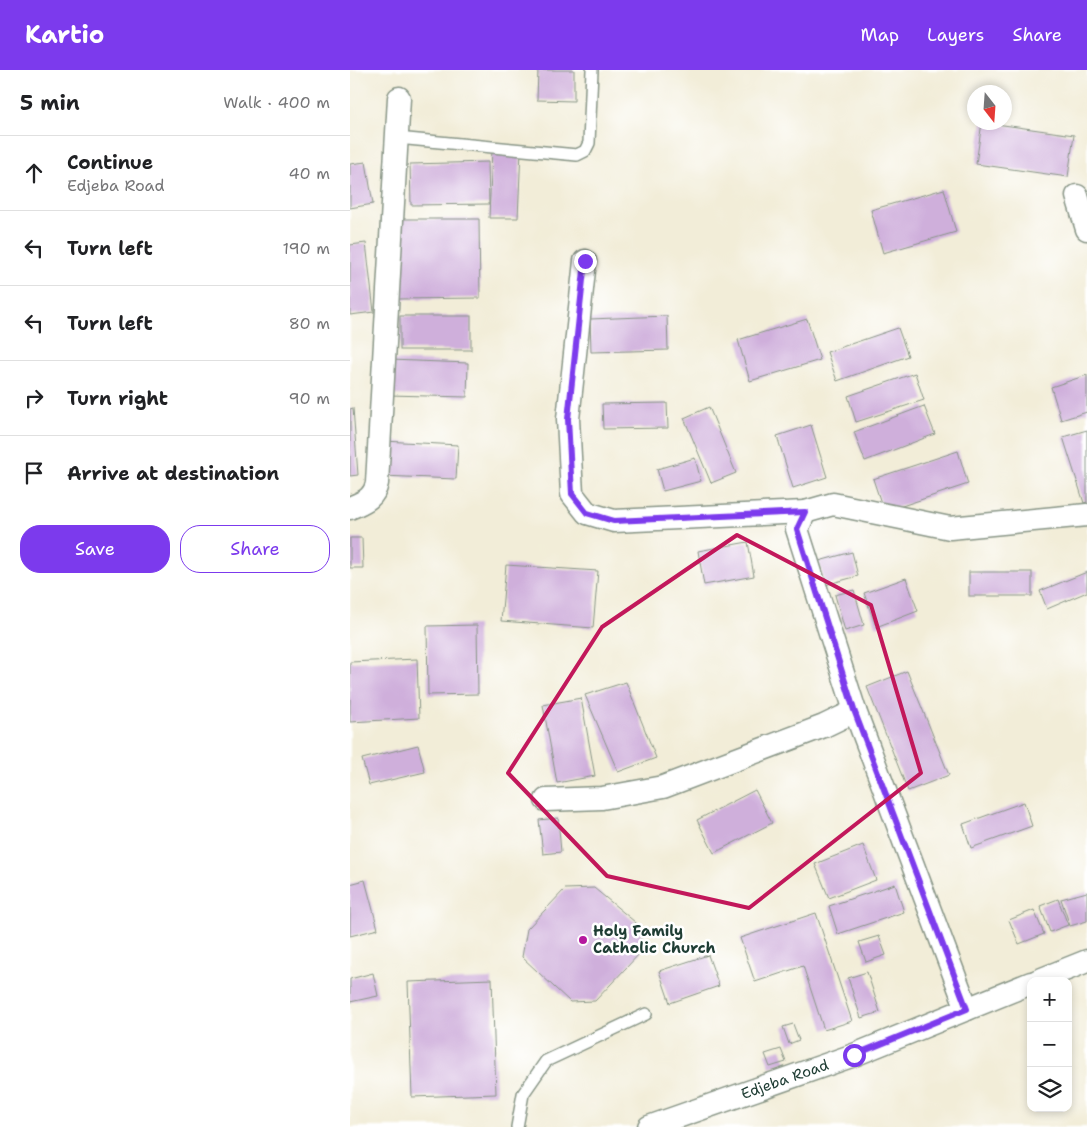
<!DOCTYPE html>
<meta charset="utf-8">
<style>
body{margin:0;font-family:"Shantell Sans",sans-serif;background:#f6f6f6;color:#202124}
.controls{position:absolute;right:15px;bottom:15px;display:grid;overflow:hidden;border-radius:10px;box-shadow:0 2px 8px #0003}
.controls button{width:45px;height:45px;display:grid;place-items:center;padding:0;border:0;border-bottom:1px solid #e0e0e0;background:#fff;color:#202124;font:25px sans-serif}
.compass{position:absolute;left:617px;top:15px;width:45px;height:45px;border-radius:50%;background:#fff;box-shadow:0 2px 8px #0003;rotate:163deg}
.stop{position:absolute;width:15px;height:15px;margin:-11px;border:4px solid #7c3aed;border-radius:50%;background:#fff}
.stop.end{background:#7c3aed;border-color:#fff;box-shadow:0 1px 5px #0008}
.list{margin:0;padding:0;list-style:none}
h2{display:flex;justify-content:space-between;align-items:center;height:65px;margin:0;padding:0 20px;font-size:21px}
h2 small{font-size:16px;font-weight:400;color:#757577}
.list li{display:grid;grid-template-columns:32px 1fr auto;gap:15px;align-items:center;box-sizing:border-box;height:75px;padding:0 20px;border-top:1px solid #e0e0e0}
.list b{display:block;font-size:19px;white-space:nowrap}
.list p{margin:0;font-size:16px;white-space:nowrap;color:#757577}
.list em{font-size:16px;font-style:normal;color:#757577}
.actions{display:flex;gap:10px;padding:15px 20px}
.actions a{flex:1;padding:11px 0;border:1px solid #7c3aed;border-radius:20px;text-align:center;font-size:18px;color:#7c3aed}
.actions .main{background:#7c3aed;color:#fff}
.icon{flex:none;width:28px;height:28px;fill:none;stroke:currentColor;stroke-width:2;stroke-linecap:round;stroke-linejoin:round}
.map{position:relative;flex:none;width:737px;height:1057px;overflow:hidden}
header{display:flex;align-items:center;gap:30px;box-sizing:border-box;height:70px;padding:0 25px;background:#7c3aed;color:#fff}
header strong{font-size:24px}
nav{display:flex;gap:28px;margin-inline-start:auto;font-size:18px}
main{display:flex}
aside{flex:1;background:#fff}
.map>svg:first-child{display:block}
.building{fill:#cfafdb}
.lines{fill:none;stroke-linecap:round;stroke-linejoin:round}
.lane-casing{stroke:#889586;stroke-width:14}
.street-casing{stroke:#889586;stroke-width:25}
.lane{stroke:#fff;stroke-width:11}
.street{stroke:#fff;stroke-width:22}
.route{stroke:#7c3aed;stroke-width:6}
.marked{fill:none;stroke:#c2185b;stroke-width:4;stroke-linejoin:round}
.poi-dot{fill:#b5179e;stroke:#fff;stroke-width:2}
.labels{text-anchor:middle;stroke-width:5;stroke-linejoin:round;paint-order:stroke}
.poi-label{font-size:15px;font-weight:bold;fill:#1f3d34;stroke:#fff;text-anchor:start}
.street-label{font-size:15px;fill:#1f3d34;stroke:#fff}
</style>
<header>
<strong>Kartio</strong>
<nav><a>Map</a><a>Layers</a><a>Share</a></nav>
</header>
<main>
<aside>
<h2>5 min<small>Walk · 400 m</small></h2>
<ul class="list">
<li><svg class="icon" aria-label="ahead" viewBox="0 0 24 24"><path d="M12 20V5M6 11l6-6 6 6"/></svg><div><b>Continue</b><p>Edjeba Road</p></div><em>40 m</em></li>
<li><svg class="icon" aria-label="left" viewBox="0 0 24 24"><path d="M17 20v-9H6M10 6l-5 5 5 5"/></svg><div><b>Turn left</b></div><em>190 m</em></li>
<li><svg class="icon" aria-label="left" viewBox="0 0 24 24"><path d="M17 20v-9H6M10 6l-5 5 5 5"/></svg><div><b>Turn left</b></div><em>80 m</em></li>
<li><svg class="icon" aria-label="right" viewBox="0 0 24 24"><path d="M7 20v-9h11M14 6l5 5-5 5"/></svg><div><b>Turn right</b></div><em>90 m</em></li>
<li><svg class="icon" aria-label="arrive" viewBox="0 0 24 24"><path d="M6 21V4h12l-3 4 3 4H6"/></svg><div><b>Arrive at destination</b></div></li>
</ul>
<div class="actions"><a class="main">Save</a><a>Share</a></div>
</aside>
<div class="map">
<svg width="737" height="1057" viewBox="0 0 737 1057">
<rect width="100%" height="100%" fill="#fff"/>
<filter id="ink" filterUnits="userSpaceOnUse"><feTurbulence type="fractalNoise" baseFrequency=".02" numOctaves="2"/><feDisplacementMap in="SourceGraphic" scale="10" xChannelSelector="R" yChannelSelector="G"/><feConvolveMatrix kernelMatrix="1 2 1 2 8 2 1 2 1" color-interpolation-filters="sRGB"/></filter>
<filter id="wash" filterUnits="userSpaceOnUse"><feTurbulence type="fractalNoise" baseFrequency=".0096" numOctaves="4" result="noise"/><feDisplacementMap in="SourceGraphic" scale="20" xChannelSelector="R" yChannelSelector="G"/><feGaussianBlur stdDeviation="1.12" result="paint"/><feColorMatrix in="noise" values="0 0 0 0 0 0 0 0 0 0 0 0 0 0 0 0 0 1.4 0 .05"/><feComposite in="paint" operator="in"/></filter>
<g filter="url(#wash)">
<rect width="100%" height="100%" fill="#f2edd8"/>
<g id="blocks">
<g class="building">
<path d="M188 0H224V31L187 30Z"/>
<path d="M632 52 724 65 718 107 626 94Z"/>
<path d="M142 79 171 80 168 148H139Z"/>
<path d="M16 92 23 134 0 138V94Z"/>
<path d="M138 92 139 134 61 135 60 94Z"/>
<path d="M594 119 606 162 533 183 521 140Z"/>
<path d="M47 149H129L130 228 47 229Z"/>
<path d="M16 173 24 242 0 245V175Z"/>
<rect x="50" y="246" width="71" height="34"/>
<path d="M317 246 318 280 241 282 240 249Z"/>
<path d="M457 249 470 290 400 311 388 270Z"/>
<path d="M548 258 558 286 487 311 477 282Z"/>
<path d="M40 290 118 293 117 327 39 325Z"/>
<path d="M565 303 574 330 506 352 498 326Z"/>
<path d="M737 305V342L711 350 701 317Z"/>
<path d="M317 333 318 358 253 359 252 334Z"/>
<path d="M574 336 585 364 515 391 504 362Z"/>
<path d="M359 337 386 403 361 413 334 348Z"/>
<path d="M3 338 8 405 0 406V339Z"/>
<path d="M461 355 477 407 443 418 427 366Z"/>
<path d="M737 360V432L734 433 713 367Z"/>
<path d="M34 371 108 375 106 409 32 406Z"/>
<path d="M608 381 618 414 534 442 523 409Z"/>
<path d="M345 388 351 411 313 421 307 399Z"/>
<path d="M0 468H12L13 498H0Z"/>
<path d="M398 472 404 506 354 515 348 481Z"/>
<path d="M502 482 508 506 475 515 469 491Z"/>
<path d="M156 495 248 501 243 558 151 551Z"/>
<rect x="619" y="502" width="63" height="24"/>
<path d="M737 502V522L697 539 690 521Z"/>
<path d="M556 508 568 541 526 557 514 523Z"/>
<path d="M504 520 514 555 495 561 485 525Z"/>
<path d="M127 555 128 624 78 625 77 556Z"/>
<path d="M67 589 69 648 0 652V592Z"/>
<path d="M557 601 599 705 558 721 517 617Z"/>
<path d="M276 612 306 688 268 702 235 625Z"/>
<path d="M231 628 245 706 207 713 193 635Z"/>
<path d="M68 675 75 702 19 715 12 689Z"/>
<path d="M405 720 422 753 364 783 347 750Z"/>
<path d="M674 732 682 756 621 778 613 754Z"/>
<path d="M208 748 211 782 193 784 189 750Z"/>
<path d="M513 775 526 810 479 828 465 794Z"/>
<path d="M15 810 28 859 0 866V814Z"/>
<path d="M545 814 554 842 488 864 479 836Z"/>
<path d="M244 818 291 857V882L245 931 220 932 172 887 177 859 215 819Z"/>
<path d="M737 822V851L720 856 711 829Z"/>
<path d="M708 829 718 855 700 862 690 836Z"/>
<path d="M684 840 694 864 669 874 659 850Z"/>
<path d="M466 843 502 951 474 960 453 896 405 912 390 868Z"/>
<path d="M529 866 536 885 516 892 509 872Z"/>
<path d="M358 885 369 916 320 933 309 901Z"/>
<path d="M517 902 530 942 511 948 498 908Z"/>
<path d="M23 903 28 926 0 932V909Z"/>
<path d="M142 909 146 1024 62 1027 58 912Z"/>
<path d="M443 954 449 970 439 974 433 957Z"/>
<path d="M431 979 436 992 420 997 415 984Z"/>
</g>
</g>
</g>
<g filter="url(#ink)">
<use href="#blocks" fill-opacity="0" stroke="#889586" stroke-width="1"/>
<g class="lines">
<g class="lane-casing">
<g id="lane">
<path d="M47 68 227 85 235 81 239 73 242 0"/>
<path d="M167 1057 173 1024 196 991 296 944"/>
</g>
</g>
<g class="street-casing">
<g id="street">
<path d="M727 126 737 159"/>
<path d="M235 191 218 349 222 424 237 443 264 451 455 442"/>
<path d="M0 438C13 432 24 429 27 413L49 28"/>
<path d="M196 730 252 728 313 717 474 656 505 641"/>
<path d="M687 911 737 891"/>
<path d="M617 939 505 641 447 459 455 442 483 434 600 458 737 445"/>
<path id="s1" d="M299 1057 504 985 681 913"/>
</g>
</g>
<use href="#lane" class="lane"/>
<use href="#street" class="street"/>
</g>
</g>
<g class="lines" filter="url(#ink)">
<path class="route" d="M235 191 218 349 222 424 237 443 264 451 455 442 447 459 504 640 617 939 504 985"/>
</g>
<path class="marked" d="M387 465 521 535 571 703 399 838 257 806 158 703 252 557Z"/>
<circle class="poi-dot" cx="233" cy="870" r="5"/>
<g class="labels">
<g class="poi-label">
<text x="243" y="866">Holy Family<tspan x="243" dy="17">Catholic Church</tspan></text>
</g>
<g class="street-label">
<text dy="5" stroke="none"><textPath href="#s1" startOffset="144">Edjeba Road</textPath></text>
</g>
</g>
</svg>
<div class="controls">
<button>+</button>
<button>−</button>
<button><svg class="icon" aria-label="layers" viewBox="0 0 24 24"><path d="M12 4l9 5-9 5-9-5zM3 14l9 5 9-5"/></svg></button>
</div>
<svg class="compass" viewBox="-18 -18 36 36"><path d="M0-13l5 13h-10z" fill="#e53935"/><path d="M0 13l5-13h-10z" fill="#757577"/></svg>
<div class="stop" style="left:504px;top:985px"></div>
<div class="stop end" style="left:235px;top:191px"></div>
</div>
</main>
